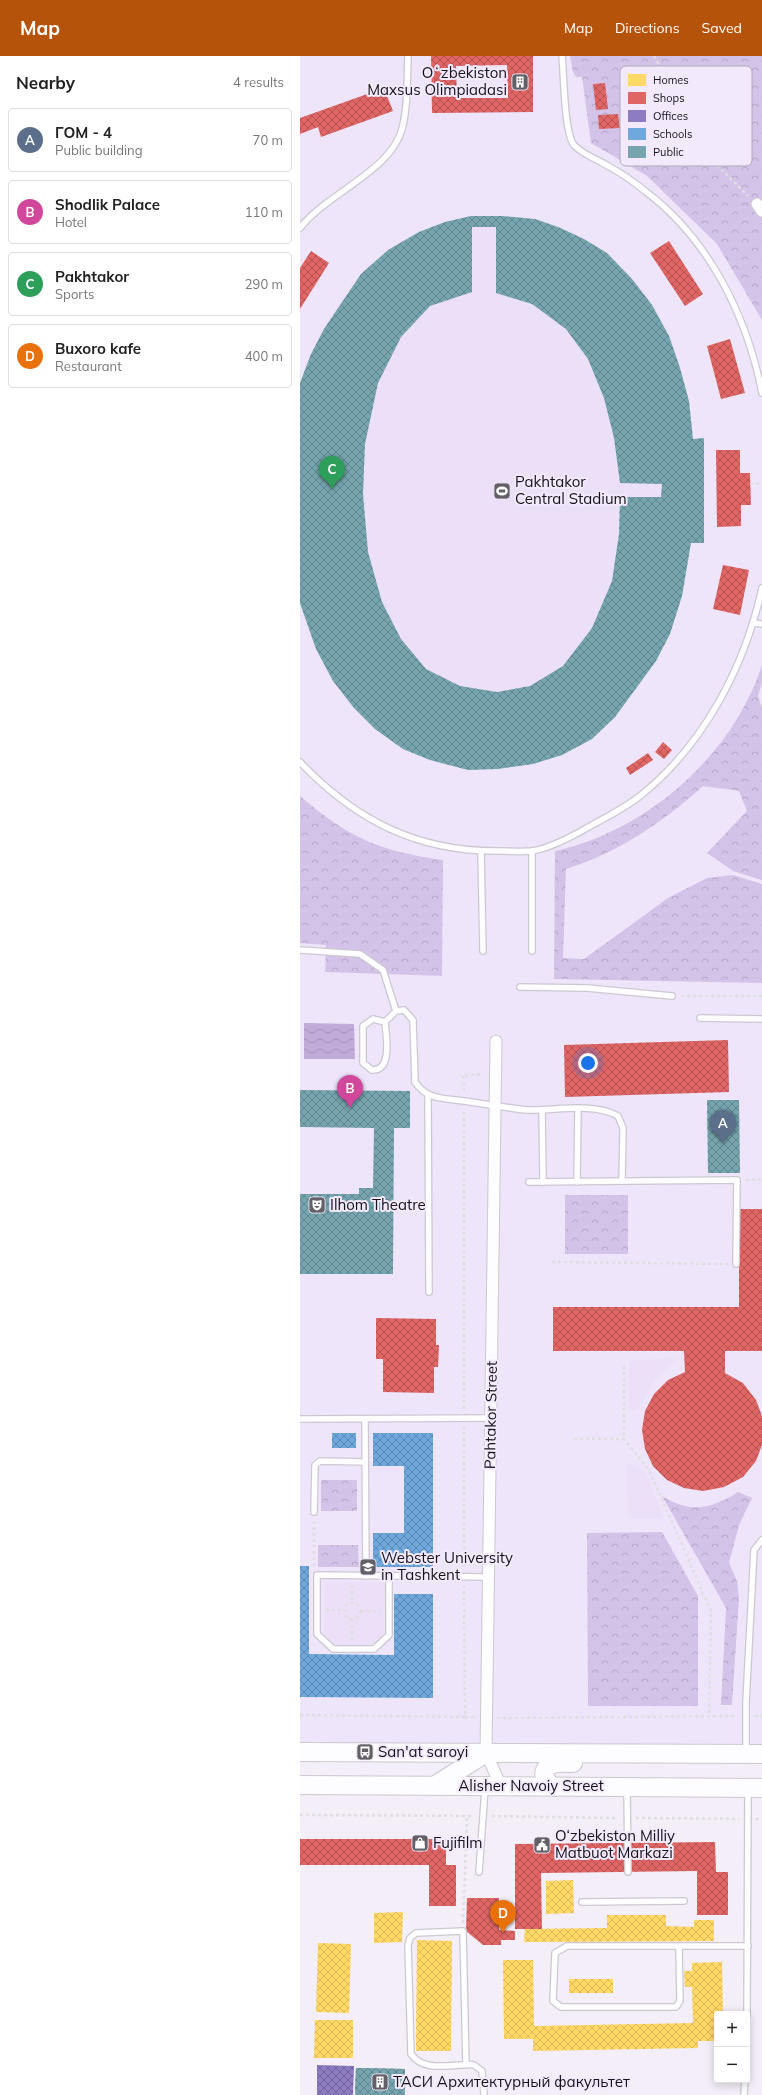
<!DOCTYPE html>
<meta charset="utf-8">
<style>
body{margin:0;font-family:Mulish,sans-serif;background:#f2f2f2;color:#222}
.controls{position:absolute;right:12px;bottom:12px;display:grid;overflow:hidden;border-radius:4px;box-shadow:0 2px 10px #0003}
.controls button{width:36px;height:36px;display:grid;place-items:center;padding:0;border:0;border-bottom:1px solid #e0e0e0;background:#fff;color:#222;font:20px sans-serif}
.you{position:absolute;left:288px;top:1007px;width:14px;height:14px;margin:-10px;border:3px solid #fff;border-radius:50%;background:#1a73e8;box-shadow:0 0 0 6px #1a73e833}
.badge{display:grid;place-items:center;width:26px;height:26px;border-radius:50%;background:#b45309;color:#fff;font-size:13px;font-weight:700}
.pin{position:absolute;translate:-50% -33px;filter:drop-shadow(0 1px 2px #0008)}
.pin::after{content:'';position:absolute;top:21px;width:14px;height:12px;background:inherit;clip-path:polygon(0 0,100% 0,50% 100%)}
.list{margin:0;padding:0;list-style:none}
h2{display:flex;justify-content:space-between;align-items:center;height:52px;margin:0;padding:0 16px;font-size:17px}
h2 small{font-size:13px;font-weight:400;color:#767676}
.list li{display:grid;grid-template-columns:26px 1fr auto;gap:12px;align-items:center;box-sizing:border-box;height:64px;margin:0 8px 8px;padding:0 8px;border:1px solid #e0e0e0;border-radius:4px}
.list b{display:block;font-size:15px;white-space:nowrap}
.list p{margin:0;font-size:13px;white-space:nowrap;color:#767676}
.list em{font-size:13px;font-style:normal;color:#767676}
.map{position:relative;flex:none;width:462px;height:2039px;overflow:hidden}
header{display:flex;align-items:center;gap:24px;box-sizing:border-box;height:56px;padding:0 20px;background:#b45309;color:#fff}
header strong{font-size:19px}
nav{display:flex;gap:22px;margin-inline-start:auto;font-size:14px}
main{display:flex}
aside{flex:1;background:#fff}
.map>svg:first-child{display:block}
.built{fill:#eee5fa}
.green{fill:#ebe0f8}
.forest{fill:url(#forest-crowns)}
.water{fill:url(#water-waves)}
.homes{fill:url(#homes-cross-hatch)}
.shops{fill:url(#shops-cross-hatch);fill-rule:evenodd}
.offices{fill:url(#offices-cross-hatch)}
.schools{fill:url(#schools-cross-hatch)}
.public{fill:url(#public-cross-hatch);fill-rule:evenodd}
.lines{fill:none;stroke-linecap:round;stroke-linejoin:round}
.lane-casing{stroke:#ccc8d0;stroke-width:8}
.street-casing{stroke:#ccc8d0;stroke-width:13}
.primary-casing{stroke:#ccc8d0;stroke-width:20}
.path{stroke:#dfdee1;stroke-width:2.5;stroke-dasharray:3 3;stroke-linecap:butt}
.lane{stroke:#fdfcfe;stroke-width:5.5}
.street{stroke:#fdfcfe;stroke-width:11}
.primary{stroke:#fdfcfe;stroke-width:18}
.labels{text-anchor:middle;stroke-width:4;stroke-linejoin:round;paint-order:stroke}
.poi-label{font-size:15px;fill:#16131a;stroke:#f2eafc;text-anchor:start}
.street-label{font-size:15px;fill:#16131a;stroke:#f2eafc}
.key{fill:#f2eafc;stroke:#b0aab8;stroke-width:1}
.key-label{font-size:11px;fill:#16131a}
</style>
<header>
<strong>Map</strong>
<nav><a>Map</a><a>Directions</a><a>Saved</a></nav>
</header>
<main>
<aside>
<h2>Nearby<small>4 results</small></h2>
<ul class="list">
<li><span class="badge" style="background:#5c6f8a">A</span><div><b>ГОМ - 4</b><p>Public building</p></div><em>70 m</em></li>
<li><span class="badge" style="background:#d1479c">B</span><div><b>Shodlik Palace</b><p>Hotel</p></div><em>110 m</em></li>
<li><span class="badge" style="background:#2e9e5b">C</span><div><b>Pakhtakor</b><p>Sports</p></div><em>290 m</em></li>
<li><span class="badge" style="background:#e8710a">D</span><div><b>Buxoro kafe</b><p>Restaurant</p></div><em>400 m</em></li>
</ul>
</aside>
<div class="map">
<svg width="462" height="2039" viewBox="0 0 462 2039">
<defs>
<pattern id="forest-crowns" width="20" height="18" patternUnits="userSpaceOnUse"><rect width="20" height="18" fill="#d4c3e8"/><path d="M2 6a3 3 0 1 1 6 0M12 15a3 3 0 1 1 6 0" fill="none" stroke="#b5a7c6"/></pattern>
<pattern id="water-waves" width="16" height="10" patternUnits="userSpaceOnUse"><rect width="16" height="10" fill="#c1acd9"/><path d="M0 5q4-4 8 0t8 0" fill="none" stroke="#a593ba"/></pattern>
<pattern id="homes-cross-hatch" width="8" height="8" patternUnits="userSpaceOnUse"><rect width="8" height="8" fill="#ffd966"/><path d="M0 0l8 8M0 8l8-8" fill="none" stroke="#dab958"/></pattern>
<pattern id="shops-cross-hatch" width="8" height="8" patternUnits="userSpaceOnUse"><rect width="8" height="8" fill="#e06666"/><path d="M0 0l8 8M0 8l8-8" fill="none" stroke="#b55353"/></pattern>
<pattern id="offices-cross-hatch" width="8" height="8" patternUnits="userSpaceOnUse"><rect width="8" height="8" fill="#8e7cc3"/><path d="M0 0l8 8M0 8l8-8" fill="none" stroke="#73649e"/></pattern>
<pattern id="schools-cross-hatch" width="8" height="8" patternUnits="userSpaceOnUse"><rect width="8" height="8" fill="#6fa8dc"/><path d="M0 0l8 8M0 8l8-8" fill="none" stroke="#5a88b2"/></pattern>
<pattern id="public-cross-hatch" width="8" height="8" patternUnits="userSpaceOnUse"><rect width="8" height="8" fill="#76a5af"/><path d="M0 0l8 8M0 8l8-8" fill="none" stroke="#60858e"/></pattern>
</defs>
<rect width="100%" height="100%" fill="#f3eef8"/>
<path class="built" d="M0 0H462V1698L0 1696Z"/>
<g class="green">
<path d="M171 160C192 160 214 159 235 163 293 176 347 226 370 280 383 313 390 348 393 383L404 382V487H391L382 540 370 578 356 605 339 630 315 661 292 683 262 699 233 708 197 713 168 714 130 704 103 693 75 673 54 652 33 625 16 593 5 562 0 547V327C22 267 58 204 119 176 135 168 154 164 171 160Z"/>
<path d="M380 1301 356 1323 337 1354 329 1355V1305Z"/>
<path d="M327 1406 346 1416 363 1462 328 1463Z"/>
<path d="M25 1526H85L84 1578 72 1589H33L24 1578Z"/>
</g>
<g class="forest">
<path d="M270 0H462V264L417 188 347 120 291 87 282 21H276L273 16Z"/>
<path d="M462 609V626L458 640 462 652V824L433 815 407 797 447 755 439 735 403 730C363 766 318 797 266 813L263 902 284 903 368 842 407 822 433 819 462 828V927L254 923 255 795C347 775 433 699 462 609Z"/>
<path d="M0 740C49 782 79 795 143 804L142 920 25 916 26 889 0 887Z"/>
<rect x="265" y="1139" width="63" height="59"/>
<rect x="21" y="1424" width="36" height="31"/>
<path d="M438 1436 452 1442 439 1469 429 1507 437 1525 439 1542 432 1649H421L426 1552 362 1440C391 1458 411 1453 438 1436Z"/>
<path d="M362 1476 398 1540V1650H288L287 1477Z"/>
<path d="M18 1489H58L59 1511H18Z"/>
</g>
<path class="water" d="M4 967 54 968 55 1003H4Z"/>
<g class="homes">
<path d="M273 1824 274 1857 246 1858V1825Z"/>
<path d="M103 1856 102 1886 74 1887V1857Z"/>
<path d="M307 1859H366V1870L394 1871V1864H414V1885L224 1886 225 1873 307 1872Z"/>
<path d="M117 1884 152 1885 151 1995H116Z"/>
<path d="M18 1887 51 1888 49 1957 16 1956Z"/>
<path d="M203 1904H233L234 1970 393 1967 392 1931H385L384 1915H392V1907L422 1906 423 1958H417V1985H398V1992L233 1995V1983H204Z"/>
<rect x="269" y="1923" width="44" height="14"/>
<path d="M15 1964H53V2002H14Z"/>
<path d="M56 2012 105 2013V2039H55Z"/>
</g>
<g class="shops">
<path d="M131 0H233V56L132 57ZM207 9 208 42H157L156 10Z"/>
<path d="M305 27 308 53 296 54 293 28Z"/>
<path d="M84 32 93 55 21 81 18 71 0 78V62Z"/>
<path d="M318 58 320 72 299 73 298 59Z"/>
<path d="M369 185 403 238 385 250 350 197Z"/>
<path d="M11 195 29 207 0 253V212Z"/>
<path d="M430 283 445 337 421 343 407 290Z"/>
<path d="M416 394H440V417H450L451 449H441V470L417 471Z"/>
<path d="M423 509 449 514 440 559 413 553Z"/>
<path d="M363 686 372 694 364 703 355 696Z"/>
<path d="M348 697 353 704 330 719 326 712Z"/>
<path d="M428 984 429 1036 265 1041 264 989Z"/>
<path d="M439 1153H462V1295H425V1317L443 1327 456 1344 462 1360V1389L456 1405 443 1421 424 1431 403 1435 384 1432 367 1424 353 1410 345 1393 342 1374 345 1355 354 1338 368 1324 385 1316 384 1295H253V1251H439Z"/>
<path d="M76 1262 136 1263V1289H139L138 1311H134V1337L83 1336V1303H76Z"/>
<path d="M0 1783H146V1809H156V1850H129V1809H0Z"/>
<path d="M415 1786 416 1816H428V1859H397V1815L241 1817 242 1873H215V1788Z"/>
<path d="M167 1842H199V1874L215 1875V1884H201V1889H183L166 1875Z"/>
</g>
<path class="offices" d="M17 2009 54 2010 53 2039H17Z"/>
<g class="schools">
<rect x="32" y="1377" width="24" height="15"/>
<path d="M73 1377H133V1511H73V1477H104V1410H73Z"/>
<path d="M0 1510H9V1598L94 1599V1538H133V1642L0 1641Z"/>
<path d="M56 2012 105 2013V2039H55Z"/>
</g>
<g class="public">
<path d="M171 160H202L235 163 258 171 284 183 307 197 332 223 352 249 369 280 380 312 389 345 393 383 404 382V487H391L382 540 370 578 356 605 315 661 292 683 262 699 233 708 197 713 168 714 130 704 103 693 75 673 54 652 33 625 16 593 0 547V327L11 298 24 273 61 218 88 194 119 176 145 166ZM172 171H196V237L232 248 266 273 288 303 304 342 314 382 320 427 362 428 361 441H320L319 478 312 525 292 572 263 610 230 630 197 636 160 630 126 613 101 583 82 546 68 496 63 438 65 388 78 327 101 281 130 250 172 236Z"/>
<path d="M0 1034 110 1035V1072H94L93 1218H0V1138H59V1132H73L74 1072 0 1071Z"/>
<path d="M407 1044H439L440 1117H408Z"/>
<path d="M56 2012 105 2013V2039H55Z"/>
</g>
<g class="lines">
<g class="lane-casing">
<g id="lane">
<path d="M262 0C264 18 264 77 274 89 283 99 297 103 308 110 321 117 334 126 345 135 409 183 447 260 462 337"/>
<path d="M0 172C27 137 91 115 102 73 108 50 107 24 108 0"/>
<path d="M454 567 462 568"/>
<path d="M0 706C56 765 118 796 200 795 210 795 222 796 232 795 252 792 275 779 292 769 309 760 326 751 340 740 404 689 445 610 462 532"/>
<path d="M232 795V895"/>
<path d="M181 796 183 895"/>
<path d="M0 894 60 898 83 914 96 955"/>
<path d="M220 931 287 932 372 940"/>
<path d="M400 962 462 963"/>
<path d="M85 966 73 963 63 970V1007L72 1014C93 1015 86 979 85 966L96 955 104 954 113 964 115 1026C127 1044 143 1042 164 1045 185 1048 206 1052 228 1054 257 1055 291 1046 318 1060L323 1072 322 1125"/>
<path d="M128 1039 129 1236"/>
<path d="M242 1054 243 1126"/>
<path d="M229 1126 437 1124 436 1208"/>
<path d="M277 1126 278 1053"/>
<path d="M0 1363 191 1362"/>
<path d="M65 1363 66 1520"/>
<path d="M14 1456 15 1409 20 1405 65 1406"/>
<path d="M89 1520V1579L74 1593H33L17 1578V1519L188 1521"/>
<path d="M446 1695V1646L454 1494 462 1484"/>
<path d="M327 1734 328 1816"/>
<path d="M179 1816 185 1733"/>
<path d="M282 1846 384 1845"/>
<path d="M379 1890 380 1945 376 1951H261L253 1945 255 1897 267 1890H448"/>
<path d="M447 1959 448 1733"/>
<path d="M166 2009 163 1875 116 1877 110 1882 108 1889 111 1998C122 2014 143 2010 161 2009 165 2009 171 2008 174 2009 176 2010 180 2014 182 2015L184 2039"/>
<path d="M444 2039 445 2024"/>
</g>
</g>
<g class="street-casing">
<g id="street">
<path d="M457 148 462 155"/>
<path d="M196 985 186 1697 201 1730"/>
</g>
</g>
<g class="primary-casing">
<g id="primary">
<path d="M0 1696 462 1698"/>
<path d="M0 1729 462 1732"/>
<path d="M134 1730 186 1697"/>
<path d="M254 1731C245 1727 239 1714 251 1709 257 1706 266 1707 273 1707"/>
</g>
</g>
<g class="path">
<path d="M354 0 417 109 448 140"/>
<path d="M450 428 462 427"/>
<path d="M381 940H462"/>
<path d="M164 1035 163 1019 183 1018"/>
<path d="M446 1124 462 1123"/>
<path d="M252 1206 428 1208"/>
<path d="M324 1310V1383L349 1414 411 1555 409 1660"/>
<path d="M164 1353V1054"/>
<path d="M164 1370V1511"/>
<path d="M274 1383H324"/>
<path d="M14 1510V1465"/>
<path d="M52 1529V1546"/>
<circle cx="52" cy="1555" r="8"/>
<path d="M26 1554H43"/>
<path d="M61 1555H80"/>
<path d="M52 1563V1585"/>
<path d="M0 1659 165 1661 164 1530"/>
<path d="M455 1660H462"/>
<path d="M165 1661H174"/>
<path d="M197 1662 436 1660"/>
<path d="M0 1759 173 1760"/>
<path d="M192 1760 317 1762"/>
<path d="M336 1762 439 1763"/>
<path d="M456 1763H462"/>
<path d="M163 1867 167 1760"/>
</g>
<use href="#lane" class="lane"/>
<use href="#street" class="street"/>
<use href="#primary" class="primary"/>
</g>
<defs>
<g id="building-square" transform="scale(0.9)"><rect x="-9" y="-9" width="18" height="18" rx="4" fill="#636068" stroke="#f2eafc"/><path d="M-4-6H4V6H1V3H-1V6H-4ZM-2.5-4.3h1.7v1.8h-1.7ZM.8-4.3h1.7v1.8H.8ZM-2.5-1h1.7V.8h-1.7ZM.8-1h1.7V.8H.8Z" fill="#fff"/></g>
<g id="stadium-square" transform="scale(0.9)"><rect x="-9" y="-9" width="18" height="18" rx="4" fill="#636068" stroke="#f2eafc"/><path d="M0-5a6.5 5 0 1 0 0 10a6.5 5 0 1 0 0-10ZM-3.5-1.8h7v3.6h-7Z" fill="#fff"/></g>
<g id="theatre-square" transform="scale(0.9)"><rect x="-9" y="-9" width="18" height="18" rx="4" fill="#636068" stroke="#f2eafc"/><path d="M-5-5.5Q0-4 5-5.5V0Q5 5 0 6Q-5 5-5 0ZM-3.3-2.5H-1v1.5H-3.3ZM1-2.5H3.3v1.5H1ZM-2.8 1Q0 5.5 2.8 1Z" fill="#fff"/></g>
<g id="university-square" transform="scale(0.9)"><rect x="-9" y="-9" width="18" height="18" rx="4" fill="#636068" stroke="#f2eafc"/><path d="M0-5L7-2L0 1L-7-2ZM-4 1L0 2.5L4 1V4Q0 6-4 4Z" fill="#fff"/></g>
<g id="bus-square" transform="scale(0.9)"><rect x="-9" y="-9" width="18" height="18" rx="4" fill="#636068" stroke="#f2eafc"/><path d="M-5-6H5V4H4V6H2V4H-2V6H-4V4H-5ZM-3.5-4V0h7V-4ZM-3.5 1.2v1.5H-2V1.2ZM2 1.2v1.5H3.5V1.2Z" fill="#fff"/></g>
<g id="shop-square" transform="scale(0.9)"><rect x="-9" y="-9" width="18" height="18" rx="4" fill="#636068" stroke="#f2eafc"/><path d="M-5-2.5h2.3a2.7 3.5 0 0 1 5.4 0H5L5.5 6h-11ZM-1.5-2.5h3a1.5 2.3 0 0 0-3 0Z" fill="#fff"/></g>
<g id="civic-square" transform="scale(0.9)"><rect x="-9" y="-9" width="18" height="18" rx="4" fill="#636068" stroke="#f2eafc"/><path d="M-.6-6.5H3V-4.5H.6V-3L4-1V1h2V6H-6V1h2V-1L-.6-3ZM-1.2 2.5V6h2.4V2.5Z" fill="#fff"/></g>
</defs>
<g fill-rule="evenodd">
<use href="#building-square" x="220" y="26"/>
<use href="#stadium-square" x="202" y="435"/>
<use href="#theatre-square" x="17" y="1149"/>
<use href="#university-square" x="68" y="1511"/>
<use href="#bus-square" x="65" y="1696"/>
<use href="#shop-square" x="120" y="1787"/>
<use href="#civic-square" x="242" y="1789"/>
<use href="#building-square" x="80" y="2026"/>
</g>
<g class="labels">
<g class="poi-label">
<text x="207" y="22" text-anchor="end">Oʻzbekiston<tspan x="207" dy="17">Maxsus Olimpiadasi</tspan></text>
<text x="215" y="431">Pakhtakor<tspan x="215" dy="17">Central Stadium</tspan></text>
<text x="30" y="1154">Ilhom Theatre</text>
<text x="81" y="1507">Webster University<tspan x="81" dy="17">in Tashkent</tspan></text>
<text x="78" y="1701">San'at saroyi</text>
<text x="255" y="1785">O‘zbekiston Milliy<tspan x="255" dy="17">Matbuot Markazi</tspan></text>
<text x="133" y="1792">Fujifilm</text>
<text x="93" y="2031">ТАСИ Архитектурный факультет</text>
</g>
<g class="street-label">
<text transform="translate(191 1359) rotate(-89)" y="5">Pahtakor Street</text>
<text x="231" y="1735">Alisher Navoiy Street</text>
</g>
</g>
<rect x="320" y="10" width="132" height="100" rx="6" class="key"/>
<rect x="328" y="18" width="18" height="12" fill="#ffd966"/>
<rect x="328" y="36" width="18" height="12" fill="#e06666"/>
<rect x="328" y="54" width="18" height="12" fill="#8e7cc3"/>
<rect x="328" y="72" width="18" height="12" fill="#6fa8dc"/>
<rect x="328" y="90" width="18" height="12" fill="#76a5af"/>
<g class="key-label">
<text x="353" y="28">Homes</text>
<text x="353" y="46">Shops</text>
<text x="353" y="64">Offices</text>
<text x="353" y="82">Schools</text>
<text x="353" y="100">Public</text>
</g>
</svg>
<div class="controls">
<button>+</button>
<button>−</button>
</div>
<div class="you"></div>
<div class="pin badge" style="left:423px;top:1087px;background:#5c6f8a">A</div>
<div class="pin badge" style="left:50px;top:1052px;background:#d1479c">B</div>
<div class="pin badge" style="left:32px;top:433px;background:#2e9e5b">C</div>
<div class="pin badge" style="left:203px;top:1877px;background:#e8710a">D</div>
</div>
</main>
